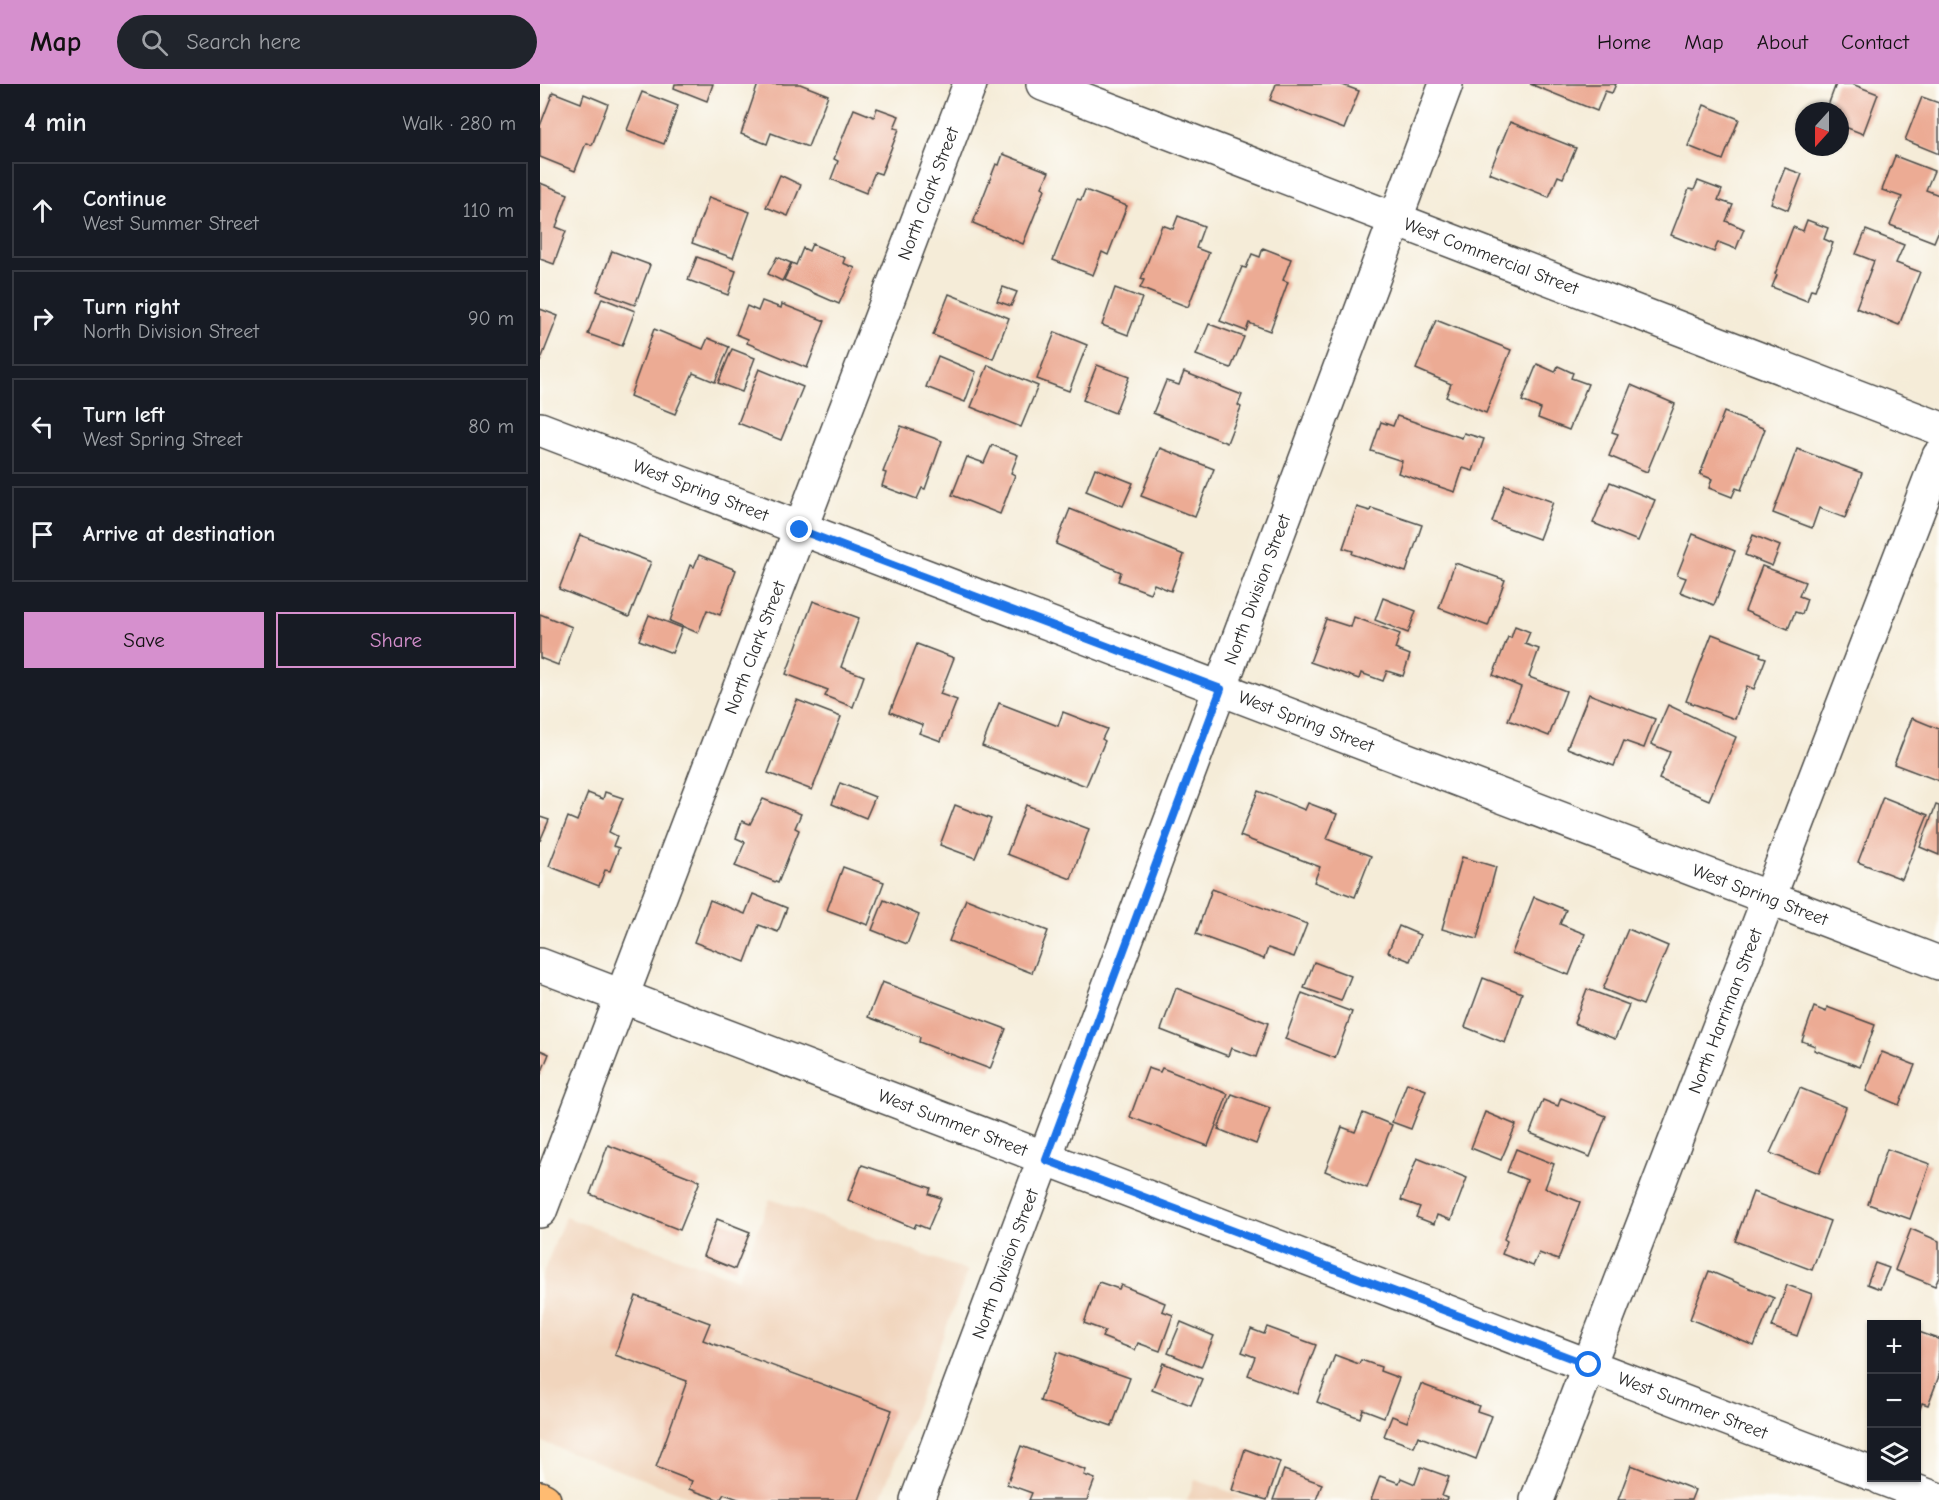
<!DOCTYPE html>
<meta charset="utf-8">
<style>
body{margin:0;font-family:"Comic Neue",sans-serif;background:#20242c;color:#f1f3f6}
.controls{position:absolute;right:18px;bottom:18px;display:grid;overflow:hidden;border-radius:0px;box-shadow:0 2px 4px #0004}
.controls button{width:54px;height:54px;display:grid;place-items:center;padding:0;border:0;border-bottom:2px solid #363941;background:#171b24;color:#f1f3f6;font:30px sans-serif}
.compass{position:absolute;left:1255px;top:18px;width:54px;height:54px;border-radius:50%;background:#171b24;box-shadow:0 2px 4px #0004;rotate:201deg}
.stop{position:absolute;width:18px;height:18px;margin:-14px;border:4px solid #1a73e8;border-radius:50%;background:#fff}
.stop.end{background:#1a73e8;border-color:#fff;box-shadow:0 2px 6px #0008}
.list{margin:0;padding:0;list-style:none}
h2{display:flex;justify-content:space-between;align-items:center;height:78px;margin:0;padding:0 24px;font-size:26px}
h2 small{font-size:20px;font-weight:400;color:#9ea1a6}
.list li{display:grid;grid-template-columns:39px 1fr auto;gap:18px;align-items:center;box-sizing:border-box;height:96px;margin:0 12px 12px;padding:0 12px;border:2px solid #363941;border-radius:0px}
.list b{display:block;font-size:22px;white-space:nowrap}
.list p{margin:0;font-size:20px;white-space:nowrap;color:#9ea1a6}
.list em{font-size:20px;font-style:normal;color:#9ea1a6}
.actions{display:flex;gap:12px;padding:18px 24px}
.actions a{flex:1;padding:14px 0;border:2px solid #d690ce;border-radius:0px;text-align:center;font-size:21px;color:#d690ce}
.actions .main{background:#d690ce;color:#111}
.icon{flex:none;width:33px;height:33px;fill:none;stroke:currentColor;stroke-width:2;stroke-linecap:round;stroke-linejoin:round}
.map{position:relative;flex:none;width:1399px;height:1416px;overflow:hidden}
header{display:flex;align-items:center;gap:36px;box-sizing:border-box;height:84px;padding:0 30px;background:#d690ce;color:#111}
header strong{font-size:28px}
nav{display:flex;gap:33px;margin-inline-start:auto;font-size:21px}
.search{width:420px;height:54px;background:#20242c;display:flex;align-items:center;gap:15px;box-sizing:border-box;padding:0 21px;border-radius:33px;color:#9ea1a6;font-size:22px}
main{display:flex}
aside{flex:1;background:#171b24}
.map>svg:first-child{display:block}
.built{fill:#f1d5bd}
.building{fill:#ecab94}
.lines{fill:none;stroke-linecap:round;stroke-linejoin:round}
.minor-casing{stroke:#494845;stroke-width:36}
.major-casing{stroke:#494845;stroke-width:36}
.minor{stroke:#fff;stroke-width:33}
.major{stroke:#ffbb71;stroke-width:33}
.route{stroke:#1a73e8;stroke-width:8}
.labels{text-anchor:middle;stroke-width:5;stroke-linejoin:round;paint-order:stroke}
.street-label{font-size:18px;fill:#2b2b2b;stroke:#fdfcf7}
</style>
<header>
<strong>Map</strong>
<div class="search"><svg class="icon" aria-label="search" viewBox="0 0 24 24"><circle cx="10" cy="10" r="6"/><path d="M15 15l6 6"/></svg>Search here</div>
<nav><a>Home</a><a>Map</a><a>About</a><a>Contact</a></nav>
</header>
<main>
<aside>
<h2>4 min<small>Walk · 280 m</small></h2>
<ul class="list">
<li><svg class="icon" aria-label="ahead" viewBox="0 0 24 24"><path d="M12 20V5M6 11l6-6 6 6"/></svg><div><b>Continue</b><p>West Summer Street</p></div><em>110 m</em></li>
<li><svg class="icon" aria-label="right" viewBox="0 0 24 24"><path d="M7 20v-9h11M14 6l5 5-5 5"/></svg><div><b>Turn right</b><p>North Division Street</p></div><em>90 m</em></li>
<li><svg class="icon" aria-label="left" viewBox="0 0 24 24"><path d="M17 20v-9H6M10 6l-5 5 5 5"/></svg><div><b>Turn left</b><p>West Spring Street</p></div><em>80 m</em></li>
<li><svg class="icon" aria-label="arrive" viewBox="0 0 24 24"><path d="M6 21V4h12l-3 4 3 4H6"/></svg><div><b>Arrive at destination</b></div></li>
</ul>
<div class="actions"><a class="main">Save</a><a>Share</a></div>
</aside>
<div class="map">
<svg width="1399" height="1416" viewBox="0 0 1399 1416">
<rect width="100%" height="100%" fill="#fdfcf7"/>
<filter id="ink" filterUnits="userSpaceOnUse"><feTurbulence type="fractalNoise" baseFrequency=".0167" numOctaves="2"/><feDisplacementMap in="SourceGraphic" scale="12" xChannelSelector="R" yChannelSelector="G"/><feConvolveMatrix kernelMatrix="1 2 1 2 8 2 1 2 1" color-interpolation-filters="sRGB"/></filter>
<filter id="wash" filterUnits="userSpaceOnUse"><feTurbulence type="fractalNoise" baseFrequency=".008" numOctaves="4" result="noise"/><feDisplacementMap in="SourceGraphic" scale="24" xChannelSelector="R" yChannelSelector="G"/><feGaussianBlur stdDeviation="1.35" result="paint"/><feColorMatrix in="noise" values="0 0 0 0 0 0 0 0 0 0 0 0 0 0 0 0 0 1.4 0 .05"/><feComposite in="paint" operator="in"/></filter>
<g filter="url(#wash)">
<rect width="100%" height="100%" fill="#f5ecd8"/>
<g class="built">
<path d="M230 1115 428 1187 340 1416H159L0 1357V1197L25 1133 198 1195Z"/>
<path d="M655 1396 677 1403 711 1416H647Z"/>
</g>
<g id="blocks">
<g class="building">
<path d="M135 0H173L167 17 134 4Z"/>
<path d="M218 0H260L288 11 268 63 231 49 227 60 201 50Z"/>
<path d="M736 0H800L819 7 804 45 730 16Z"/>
<path d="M990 0H1076L1072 9 1065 7 1057 27Z"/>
<path d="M1296 0H1312L1338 10 1323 50 1300 41V27H1286Z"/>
<path d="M13 8 41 19 44 10 68 20 52 61 46 59 35 87 0 73V42Z"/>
<path d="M102 8 138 22 124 60 87 46Z"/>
<path d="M1382 13 1399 19V70L1365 56Z"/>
<path d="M1164 21 1199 35 1183 76 1148 62Z"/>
<path d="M337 24 359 32 354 44 359 45 341 90 335 88 326 109 291 95 298 77 294 75 314 25 334 33Z"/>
<path d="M970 38 1036 64 1023 94 1018 92 1009 113 949 89Z"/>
<path d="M463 70 509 88 502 103 505 105 483 160 433 139 456 80 459 81Z"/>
<path d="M1355 72 1394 87 1386 106 1399 111V146L1394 158 1350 141 1362 113 1342 106Z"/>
<path d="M1245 84 1262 90 1248 126 1231 119Z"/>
<path d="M240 91 261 101 248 132 226 123Z"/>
<path d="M1158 97 1182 106 1178 116 1193 121 1186 137 1204 145 1196 165 1178 158 1174 168 1131 151 1149 105 1154 106Z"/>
<path d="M0 99 28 110 16 143 26 147 14 180 0 175Z"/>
<path d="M545 106 587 122 568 171 562 168 553 191 513 176 537 115 541 116Z"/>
<path d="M169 113 210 128 193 174 152 159Z"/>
<path d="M638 132 664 142 656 164 669 169 648 223 600 204 604 196 601 195 622 141 633 145Z"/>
<path d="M1267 136 1288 144 1284 155 1293 159 1275 206 1271 205 1267 217 1232 203 1237 191 1235 190 1253 143 1263 147Z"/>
<path d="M1326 146 1364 161 1356 179 1380 188 1359 241 1316 224 1334 177 1316 170Z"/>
<path d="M272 160 305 174 303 179 315 184 299 220 244 196 252 179 256 181 263 164 269 167Z"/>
<path d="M723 164 751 175 743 196 748 198 730 247 709 239 706 247 680 237 702 183 706 184 712 170 720 173Z"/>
<path d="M72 167 110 181 95 221 57 207Z"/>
<path d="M157 173 196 187 188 211 148 196Z"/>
<path d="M237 173 251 179 242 197 228 190Z"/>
<path d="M463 203 477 208 471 222 457 217Z"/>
<path d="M575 204 602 214 588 251 562 241Z"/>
<path d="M409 210 469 234 453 275 393 251Z"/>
<path d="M62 214 95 227 82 262 48 250Z"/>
<path d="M222 217 241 224 242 220 285 237 267 284 207 259 208 255 196 250 207 222 218 227Z"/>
<path d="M0 225 18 232 0 278Z"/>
<path d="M896 236 971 266 946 329 906 313 911 300 876 285Z"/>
<path d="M669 240 704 253 691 284 656 271Z"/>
<path d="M114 245 163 265 168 254 189 263 175 298 153 289 135 330 90 312Z"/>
<path d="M515 248 547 261 529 307 497 295Z"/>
<path d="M192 265 215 274 202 308 178 299Z"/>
<path d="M398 272 436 288 425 318 386 303Z"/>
<path d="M997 280 1015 288 1018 282 1033 289 1031 294 1048 300 1029 346 998 334 1001 325 982 317Z"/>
<path d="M448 281 498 302 481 343 431 323Z"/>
<path d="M557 281 589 293 575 329 543 316Z"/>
<path d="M219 285 263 303 241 356 198 339Z"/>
<path d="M644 288 702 311 698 321 701 323 687 359 613 329 626 297 639 301Z"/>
<path d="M1091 301 1135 320 1107 388 1069 372 1078 350 1072 348Z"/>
<path d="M1184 328 1225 345 1201 406 1196 404 1192 413 1169 404 1172 395 1160 390Z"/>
<path d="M857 332 922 354 924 349 944 355 933 387 923 384 915 408 858 389 862 377 831 367 841 338 853 342Z"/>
<path d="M361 342 402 357 385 405 382 404 377 415 342 402 346 389 343 388Z"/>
<path d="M452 361 478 371 471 389 475 391 460 430 412 411 427 373 444 379Z"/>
<path d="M620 364 674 385 655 433 601 412Z"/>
<path d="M1257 365 1322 389 1305 434 1279 424 1272 444 1233 429Z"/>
<path d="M555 384 593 399 583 422 546 407Z"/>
<path d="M1070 398 1115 416 1098 457 1053 439Z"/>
<path d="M965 401 1013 418 999 455 952 438Z"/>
<path d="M817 423 830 427 831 424 882 441 866 488 812 470 813 467 803 464Z"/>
<path d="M530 425 644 471 631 507 614 500 610 509 578 497 581 488 516 460Z"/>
<path d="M1153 450 1195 467 1174 521 1140 508 1146 494 1137 491Z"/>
<path d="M40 451 111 478 89 533 19 505Z"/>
<path d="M1213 451 1240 462 1232 482 1205 471Z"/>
<path d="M159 471 196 486 180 531 167 526 158 549 130 537 150 481 154 483Z"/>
<path d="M915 479 965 496 948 542 899 524Z"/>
<path d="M1222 482 1265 498 1259 512 1267 515 1262 530 1255 528 1248 545 1205 527Z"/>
<path d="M843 514 876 527 868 549 835 536Z"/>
<path d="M273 517 319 534 301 583 324 592 313 623 285 612 288 606 246 590Z"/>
<path d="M0 530 32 543 18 581 0 574Z"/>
<path d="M109 531 142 544 132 569 99 556Z"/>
<path d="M814 533 860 550 855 565 870 571 863 592 847 587 843 597 821 589 819 595 770 578 786 535 811 543Z"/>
<path d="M975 542 990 548 985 560 999 565 989 593 1026 607 1009 652 968 636 981 603 953 591 968 553 971 554Z"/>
<path d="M1172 550 1221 569 1220 572 1226 574 1214 605 1207 602 1195 635 1146 617Z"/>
<path d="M377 560 414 574 400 610 417 616 401 657 379 649 383 641 350 628Z"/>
<path d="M1049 610 1115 635 1104 664 1084 657 1074 682 1027 664Z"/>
<path d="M257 616 301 633 272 706 228 689Z"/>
<path d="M459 619 518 642 523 628 567 645 562 655 565 657 546 702 442 662Z"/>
<path d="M1128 621 1196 653 1169 716 1119 695 1130 668 1111 660Z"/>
<path d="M1372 634 1399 645V697L1354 680Z"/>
<path d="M300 699 335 713 326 734 292 720Z"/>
<path d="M718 707 765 726 768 719 797 730 787 755 831 772 815 813 774 798 780 783 700 752Z"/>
<path d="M65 708 83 714 69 748 77 752 73 762 79 764 70 787 65 786 59 802 9 782 28 733 37 737 48 709 63 715Z"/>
<path d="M1343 713 1388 731 1362 795 1318 778Z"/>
<path d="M223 715 261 730 255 744 259 746 238 799 195 782 205 758 196 754 202 737 210 740Z"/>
<path d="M415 721 451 735 435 774 400 761Z"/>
<path d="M486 721 549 745 531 795 467 770Z"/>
<path d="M1396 721 1399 722V771L1380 763Z"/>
<path d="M0 733 9 736 0 757Z"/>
<path d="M922 773 956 783 937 855 902 845Z"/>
<path d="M303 783 344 798 328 841 287 826Z"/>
<path d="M672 805 767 840 754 873 728 864 724 875 656 850Z"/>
<path d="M213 810 247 824 238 848 219 841 205 878 154 858 170 816 205 830Z"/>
<path d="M994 813 1026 826 1020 840 1045 850 1029 891 972 869Z"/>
<path d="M426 815 508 847 492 889 409 857Z"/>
<path d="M344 816 379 831 367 860 332 846Z"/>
<path d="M859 842 880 851 870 877 848 868Z"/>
<path d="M1088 845 1128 862 1103 921 1063 905Z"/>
<path d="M774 878 811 892 801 917 764 904Z"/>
<path d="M943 894 982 909 965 959 925 943Z"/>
<path d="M342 898 466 945 450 985 379 958 380 953 328 933Z"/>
<path d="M636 904 728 939 716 973 691 964 688 972 621 946Z"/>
<path d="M1047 905 1089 921 1075 955 1034 939Z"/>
<path d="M762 909 812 928 795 974 745 955Z"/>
<path d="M1274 923 1286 928 1287 923 1335 941 1320 983 1274 966 1275 962 1262 957Z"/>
<path d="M0 966 9 970 0 992Z"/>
<path d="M1342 968 1375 981 1359 1021 1326 1007Z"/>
<path d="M608 984 620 988 622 984 688 1010 668 1062 590 1033Z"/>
<path d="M867 999 886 1006 871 1045 852 1038Z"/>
<path d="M1260 1004 1306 1023 1279 1089 1230 1069Z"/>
<path d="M692 1010 730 1024 716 1060 678 1045Z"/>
<path d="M1021 1014 1066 1032 1050 1073 990 1049 1003 1016 1018 1022Z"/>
<path d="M945 1028 976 1041 961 1076 931 1064Z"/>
<path d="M823 1029 852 1041 827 1104 785 1087 802 1043 815 1048Z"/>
<path d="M68 1061 160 1097 140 1146 50 1110Z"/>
<path d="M976 1065 1014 1080 1005 1104 1040 1118 1018 1176 999 1169 993 1182 962 1170 967 1157 964 1155 987 1096 967 1088Z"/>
<path d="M1347 1065 1390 1080 1370 1135 1328 1120Z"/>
<path d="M877 1074 927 1094 911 1136 897 1131 894 1140 876 1133 880 1123 861 1116Z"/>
<path d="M322 1081 391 1104 389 1110 401 1114 388 1145 376 1140 374 1144 308 1116Z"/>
<path d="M1213 1108 1290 1137 1272 1186 1195 1157Z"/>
<path d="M177 1135 210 1148 195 1185 163 1172Z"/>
<path d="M1371 1145 1399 1157V1193L1395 1202 1355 1186Z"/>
<path d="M1335 1179 1349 1184 1340 1205 1327 1200Z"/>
<path d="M1169 1187 1234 1214 1214 1262 1150 1235Z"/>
<path d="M559 1198 579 1205 581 1201 625 1219 622 1227 633 1231 620 1267 598 1259 595 1266 562 1253 565 1247 544 1239Z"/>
<path d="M1247 1201 1272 1210 1257 1252 1232 1243Z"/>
<path d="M96 1212 170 1239 163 1256 352 1326 319 1416H201L184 1410 180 1416 149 1405 152 1397 116 1383 147 1297 75 1271Z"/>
<path d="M641 1238 674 1252 661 1283 628 1269Z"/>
<path d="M727 1243 776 1261 757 1310 708 1291 715 1273 702 1268 711 1245 724 1250Z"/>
<path d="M1376 1247 1399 1255V1292L1388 1321 1382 1319 1377 1333Z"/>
<path d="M517 1268 590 1294 572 1342 500 1317Z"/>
<path d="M795 1271 819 1280 821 1276 841 1283 840 1287 859 1294 844 1333 823 1325 820 1334 777 1318Z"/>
<path d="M623 1279 662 1295 651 1321 612 1306Z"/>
<path d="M881 1300 939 1322 937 1327 952 1332 936 1375 878 1352 874 1363 844 1352 852 1332 867 1338Z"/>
<path d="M481 1362 546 1386 544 1391 555 1395 547 1416H489L492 1409 467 1400Z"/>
<path d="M705 1365 740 1378 727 1416 692 1406Z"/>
<path d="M1091 1381 1155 1406 1151 1416H1078Z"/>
<path d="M881 1383 909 1393 902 1412 907 1414 906 1416H831L840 1392 859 1399 861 1394 875 1400Z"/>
<path d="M744 1386 782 1400 776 1416H733Z"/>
</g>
</g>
</g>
<g filter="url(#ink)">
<use href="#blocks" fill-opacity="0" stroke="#494845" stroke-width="1.5"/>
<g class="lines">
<g class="minor-casing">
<g id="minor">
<path id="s1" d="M503 0 1399 344"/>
<path id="s2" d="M0 345 1399 879"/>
<path id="s3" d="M0 881 1332 1390"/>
<path id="s4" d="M0 1127 430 0"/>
<path d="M1341 1394 1399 1416"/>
<path id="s5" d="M377 1416 906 0"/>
<path id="s6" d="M997 1416 1399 372"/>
</g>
</g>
<g class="major-casing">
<path id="major" d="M0 1414 4 1416"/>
</g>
<use href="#minor" class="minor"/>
<use href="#major" class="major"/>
</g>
</g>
<g class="lines" filter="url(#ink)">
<path class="route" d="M260 446 681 605 506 1076 1049 1281"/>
</g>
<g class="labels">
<g class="street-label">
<text dy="6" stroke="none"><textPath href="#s4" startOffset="1089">North Clark Street</textPath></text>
<text dy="6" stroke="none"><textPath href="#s1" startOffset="480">West Commercial Street</textPath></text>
<text dy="6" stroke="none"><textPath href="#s2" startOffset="172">West Spring Street</textPath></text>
<text dy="6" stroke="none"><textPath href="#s5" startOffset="972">North Division Street</textPath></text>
<text dy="6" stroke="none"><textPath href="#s4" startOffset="603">North Clark Street</textPath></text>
<text dy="6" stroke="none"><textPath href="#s2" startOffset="820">West Spring Street</textPath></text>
<text dy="6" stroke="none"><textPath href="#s2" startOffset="1306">West Spring Street</textPath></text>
<text dy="6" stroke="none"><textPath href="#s6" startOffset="524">North Harriman Street</textPath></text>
<text dy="6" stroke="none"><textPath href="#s3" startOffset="442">West Summer Street</textPath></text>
<text dy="6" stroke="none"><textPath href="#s5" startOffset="252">North Division Street</textPath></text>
<text dy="6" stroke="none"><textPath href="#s3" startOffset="1234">West Summer Street</textPath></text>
</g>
</g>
</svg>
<div class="controls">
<button>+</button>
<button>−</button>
<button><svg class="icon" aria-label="layers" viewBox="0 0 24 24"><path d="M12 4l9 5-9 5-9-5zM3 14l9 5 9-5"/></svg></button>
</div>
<svg class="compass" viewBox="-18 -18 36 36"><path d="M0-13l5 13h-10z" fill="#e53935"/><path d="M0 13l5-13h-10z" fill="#9ea1a6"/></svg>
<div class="stop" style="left:1049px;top:1281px"></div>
<div class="stop end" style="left:260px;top:446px"></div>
</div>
</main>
